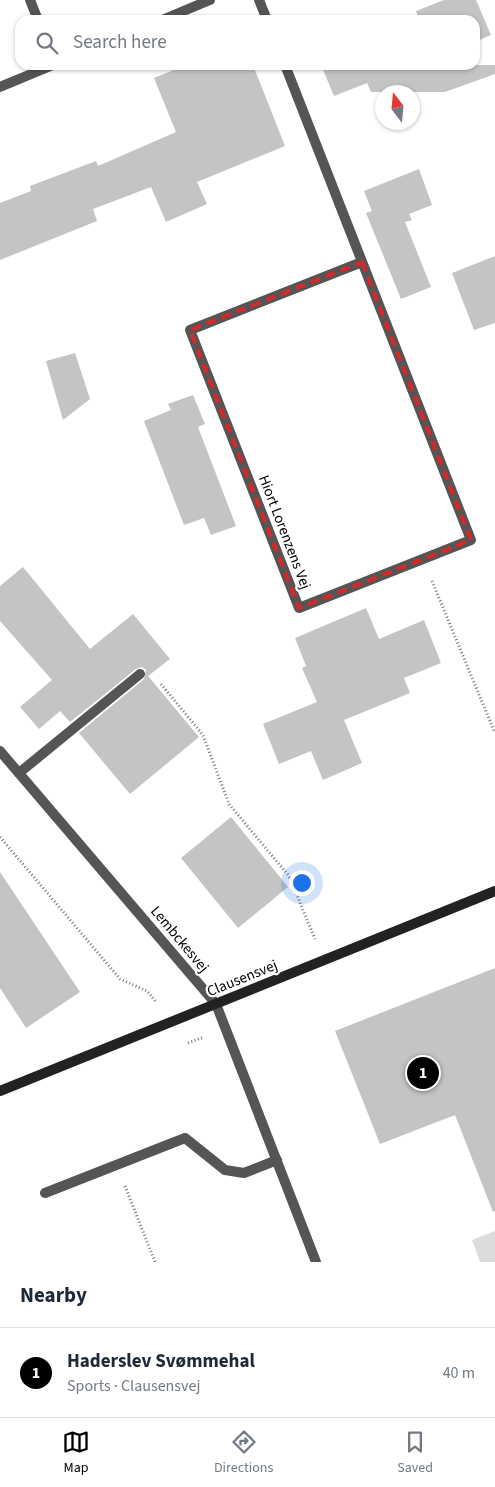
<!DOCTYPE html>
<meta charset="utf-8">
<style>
body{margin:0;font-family:"Source Sans 3",sans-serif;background:#f6f6f7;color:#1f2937}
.compass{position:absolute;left:375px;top:85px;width:45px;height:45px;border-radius:50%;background:#fff;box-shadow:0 1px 4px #0004;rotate:344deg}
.you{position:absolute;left:301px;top:882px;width:18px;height:18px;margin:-12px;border:4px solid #fff;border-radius:50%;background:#1a73e8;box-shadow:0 0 0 8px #1a73e833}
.badge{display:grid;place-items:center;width:32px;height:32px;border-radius:50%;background:#000;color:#fff;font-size:16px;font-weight:700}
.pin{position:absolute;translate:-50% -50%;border:2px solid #fff;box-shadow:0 1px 5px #0006}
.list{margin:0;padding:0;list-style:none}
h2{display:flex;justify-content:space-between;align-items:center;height:65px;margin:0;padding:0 20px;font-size:21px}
h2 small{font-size:16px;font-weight:400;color:#747a83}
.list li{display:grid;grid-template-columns:32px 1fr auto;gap:15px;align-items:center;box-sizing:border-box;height:90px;padding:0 20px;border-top:1px solid #e0e1e3}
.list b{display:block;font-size:19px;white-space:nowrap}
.list p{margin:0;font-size:16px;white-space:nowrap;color:#747a83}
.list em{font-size:16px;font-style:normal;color:#747a83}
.icon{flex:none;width:28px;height:28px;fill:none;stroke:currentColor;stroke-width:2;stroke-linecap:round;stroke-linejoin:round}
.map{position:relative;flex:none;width:495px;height:1262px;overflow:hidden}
.search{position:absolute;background:#fff;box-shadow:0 1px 4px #0004;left:15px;right:15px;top:15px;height:55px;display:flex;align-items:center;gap:12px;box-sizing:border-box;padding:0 18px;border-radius:15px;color:#747a83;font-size:19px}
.sheet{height:155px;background:#fff}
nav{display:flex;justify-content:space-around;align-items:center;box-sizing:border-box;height:70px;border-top:1px solid #e0e1e3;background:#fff;font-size:14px;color:#747a83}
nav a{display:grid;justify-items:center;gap:2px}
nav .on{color:#000}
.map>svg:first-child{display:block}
.grass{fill:#dcdcdc}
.building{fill:#c4c4c4}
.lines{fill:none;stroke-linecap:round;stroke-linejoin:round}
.path{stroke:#777;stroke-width:3;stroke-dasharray:1 2.5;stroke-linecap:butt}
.lane{stroke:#555;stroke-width:10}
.street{stroke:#555;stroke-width:10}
.secondary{stroke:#222;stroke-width:10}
.marked{fill:none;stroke:#d62828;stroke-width:4;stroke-dasharray:10 6;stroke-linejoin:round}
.labels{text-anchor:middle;stroke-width:4.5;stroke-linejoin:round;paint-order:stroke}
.street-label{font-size:15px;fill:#000;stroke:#fff}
</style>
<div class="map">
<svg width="495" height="1262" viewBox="0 0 495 1262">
<rect width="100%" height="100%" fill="#fff"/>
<path class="grass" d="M495 1231V1262H480L472 1240Z"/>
<g class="building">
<path d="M444 0H476L491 35 475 42V20H419L416 11Z"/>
<path d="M186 65H253L285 146 197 182 207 204 166 222 151 187 93 209 97 221 0 260V203L31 191 30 186 96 161 98 166 176 132 154 78Z"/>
<path d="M321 65H495V74L445 92H371L367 83 334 96Z"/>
<path d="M419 169 432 205 409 214 412 220 405 222 431 287 401 299 366 213 372 211 364 191Z"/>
<path d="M495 256V323L474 330 452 273Z"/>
<path d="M75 353 90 399 63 420 46 361Z"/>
<path d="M193 395 205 424 198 427 236 526 211 535 204 518 184 525 144 421 171 410 168 404Z"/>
<path d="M23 567 90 649 133 614 170 659 148 676 199 737 130 794 79 733 144 679 146 670 142 667 136 669 70 722 60 711 39 729 20 707 52 680 0 621V586Z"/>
<path d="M366 608 379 639 424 620 441 663 404 678 410 693 344 720 362 763 323 780 311 751 279 764 263 724 317 702 302 668 306 666 295 638Z"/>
<path d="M231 817 288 887 238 928 181 858Z"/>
<path d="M0 872 80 992 26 1028 0 988Z"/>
<path d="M495 968V1211L493 1212 455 1115 380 1144 335 1031Z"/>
</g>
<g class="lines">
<g class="path">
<path d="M432 581 495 733"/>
<path d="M161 684 203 735 229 804 289 876 315 939"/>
<path d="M0 837 120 979 147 991 157 1003"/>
<path d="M188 1043 204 1037"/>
<path d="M125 1186 155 1262"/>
</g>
<g class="lane">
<path d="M19 773 140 674"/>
<path d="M45 1193 185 1138 225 1170 244 1173 277 1160"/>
</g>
<g class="street">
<path d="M30 0 38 20"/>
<path d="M259 0 267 20"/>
<path d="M162 20 210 0"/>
<path d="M285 65 471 540 299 608 190 330 362 262"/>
<path d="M0 87 53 65"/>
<path d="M0 751 216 1004 316 1262"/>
</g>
<path class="secondary" d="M0 1091 495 891"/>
</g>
<path class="marked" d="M362 262 471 540 299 608 190 330Z"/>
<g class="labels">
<g class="street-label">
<text transform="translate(285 532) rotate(69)" y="5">Hiort Lorenzens Vej</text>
<text transform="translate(180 939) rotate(50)" y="5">Lembckesvej</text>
<text transform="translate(242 978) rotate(-22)" y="5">Clausensvej</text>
</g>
</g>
</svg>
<svg class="compass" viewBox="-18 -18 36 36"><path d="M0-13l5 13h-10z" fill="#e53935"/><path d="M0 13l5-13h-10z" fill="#747a83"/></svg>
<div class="you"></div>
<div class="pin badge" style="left:423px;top:1073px">1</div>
<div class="search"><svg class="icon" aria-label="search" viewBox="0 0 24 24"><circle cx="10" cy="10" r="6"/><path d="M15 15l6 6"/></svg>Search here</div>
</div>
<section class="sheet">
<h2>Nearby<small></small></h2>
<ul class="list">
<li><span class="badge">1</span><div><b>Haderslev Svømmehal</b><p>Sports · Clausensvej</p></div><em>40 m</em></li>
</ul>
</section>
<nav>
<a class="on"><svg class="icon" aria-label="map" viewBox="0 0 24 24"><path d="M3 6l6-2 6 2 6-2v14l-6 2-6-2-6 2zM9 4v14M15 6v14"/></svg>Map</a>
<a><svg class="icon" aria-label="directions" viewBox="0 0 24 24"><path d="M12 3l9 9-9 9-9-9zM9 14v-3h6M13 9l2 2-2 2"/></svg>Directions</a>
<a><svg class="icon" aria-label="saved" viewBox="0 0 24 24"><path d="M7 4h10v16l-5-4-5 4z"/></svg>Saved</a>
</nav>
